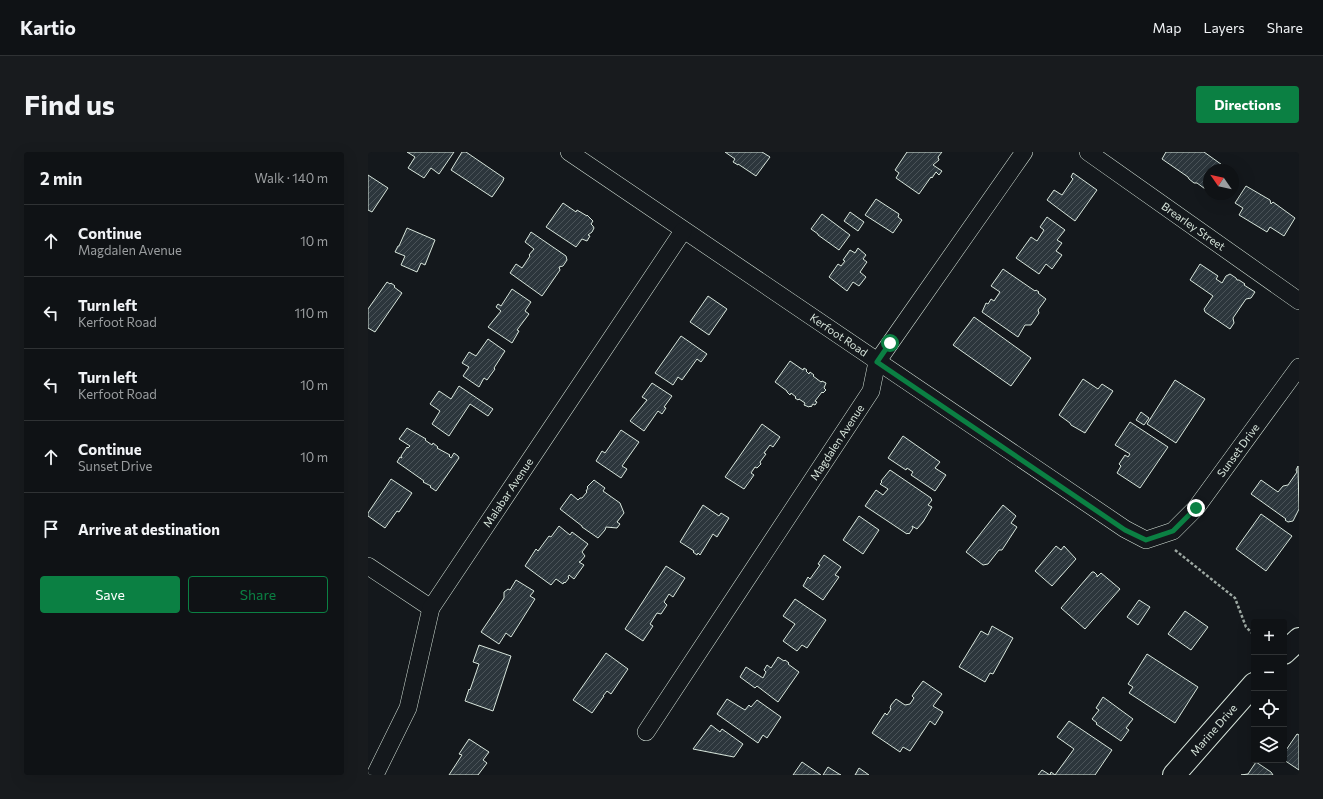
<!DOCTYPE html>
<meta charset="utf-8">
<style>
body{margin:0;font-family:Commissioner,sans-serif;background:#181b1e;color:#f1f3f6}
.controls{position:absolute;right:12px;bottom:12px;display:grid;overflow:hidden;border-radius:4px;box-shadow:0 4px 16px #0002}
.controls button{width:36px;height:36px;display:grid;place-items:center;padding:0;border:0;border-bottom:1px solid #2f3234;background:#0f1215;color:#f1f3f6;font:20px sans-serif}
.compass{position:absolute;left:835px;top:12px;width:36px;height:36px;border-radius:50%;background:#0f1215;box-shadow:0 4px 16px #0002;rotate:304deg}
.stop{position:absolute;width:12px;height:12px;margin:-9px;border:3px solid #0b8043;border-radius:50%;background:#fff}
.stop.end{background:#0b8043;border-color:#fff;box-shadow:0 1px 4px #0008}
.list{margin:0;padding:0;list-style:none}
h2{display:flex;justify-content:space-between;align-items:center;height:52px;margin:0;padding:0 16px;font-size:17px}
h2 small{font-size:13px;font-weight:400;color:#9b9ea0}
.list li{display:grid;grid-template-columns:26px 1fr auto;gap:12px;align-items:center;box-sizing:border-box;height:72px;padding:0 16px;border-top:1px solid #2f3234}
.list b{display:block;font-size:15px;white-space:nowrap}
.list p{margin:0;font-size:13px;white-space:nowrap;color:#9b9ea0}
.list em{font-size:13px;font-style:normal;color:#9b9ea0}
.actions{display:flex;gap:8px;padding:12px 16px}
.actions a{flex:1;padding:9px 0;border:1px solid #0b8043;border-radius:4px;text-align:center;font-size:14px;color:#0b8043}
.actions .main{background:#0b8043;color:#fff}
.icon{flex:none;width:22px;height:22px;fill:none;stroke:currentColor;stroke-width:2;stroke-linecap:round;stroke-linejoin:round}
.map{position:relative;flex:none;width:931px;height:623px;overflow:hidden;border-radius:4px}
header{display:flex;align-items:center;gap:24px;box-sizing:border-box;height:56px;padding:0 20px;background:#0f1215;border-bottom:1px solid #2f3234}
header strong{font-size:19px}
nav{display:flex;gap:22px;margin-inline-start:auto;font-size:14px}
.intro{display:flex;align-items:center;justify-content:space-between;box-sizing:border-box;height:96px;padding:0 24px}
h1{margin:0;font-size:28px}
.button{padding:10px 18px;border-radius:4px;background:#0b8043;color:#fff;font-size:14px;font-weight:700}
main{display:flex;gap:24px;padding:0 24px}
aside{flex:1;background:#0f1215;border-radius:4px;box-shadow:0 4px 16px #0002}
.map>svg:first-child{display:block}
.building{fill:url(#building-hatch);stroke:#d8e6dc}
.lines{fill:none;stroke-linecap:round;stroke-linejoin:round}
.minor-casing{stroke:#d8e6dc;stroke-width:18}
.tertiary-casing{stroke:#d8e6dc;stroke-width:24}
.path{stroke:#9da8a2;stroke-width:2.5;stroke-dasharray:3 2;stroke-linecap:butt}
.minor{stroke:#14181c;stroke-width:17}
.tertiary{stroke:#14181c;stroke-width:22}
.route{stroke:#0b8043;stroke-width:5}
.labels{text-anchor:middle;stroke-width:3;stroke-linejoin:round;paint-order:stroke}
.street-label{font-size:11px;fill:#d8e6dc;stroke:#14181c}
</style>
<header>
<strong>Kartio</strong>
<nav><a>Map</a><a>Layers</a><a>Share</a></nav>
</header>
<div class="intro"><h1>Find us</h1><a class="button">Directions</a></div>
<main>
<aside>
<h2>2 min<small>Walk · 140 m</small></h2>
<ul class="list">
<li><svg class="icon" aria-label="ahead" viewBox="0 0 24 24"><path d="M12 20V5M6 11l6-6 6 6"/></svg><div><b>Continue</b><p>Magdalen Avenue</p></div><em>10 m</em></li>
<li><svg class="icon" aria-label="left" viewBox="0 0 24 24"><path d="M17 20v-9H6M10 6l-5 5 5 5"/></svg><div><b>Turn left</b><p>Kerfoot Road</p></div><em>110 m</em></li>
<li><svg class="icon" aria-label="left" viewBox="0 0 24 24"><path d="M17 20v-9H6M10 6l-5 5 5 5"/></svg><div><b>Turn left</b><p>Kerfoot Road</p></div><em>10 m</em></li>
<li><svg class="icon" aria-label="ahead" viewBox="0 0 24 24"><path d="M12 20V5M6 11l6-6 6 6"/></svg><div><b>Continue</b><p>Sunset Drive</p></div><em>10 m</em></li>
<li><svg class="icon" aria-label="arrive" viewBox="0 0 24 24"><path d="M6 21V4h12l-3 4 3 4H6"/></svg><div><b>Arrive at destination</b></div></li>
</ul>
<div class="actions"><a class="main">Save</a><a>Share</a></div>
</aside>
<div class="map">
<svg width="931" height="623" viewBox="0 0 931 623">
<defs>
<pattern id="building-hatch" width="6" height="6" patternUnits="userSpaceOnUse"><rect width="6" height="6" fill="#2c363c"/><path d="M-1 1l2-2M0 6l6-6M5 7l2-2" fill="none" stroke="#4a5358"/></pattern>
</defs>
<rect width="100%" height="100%" fill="#14181c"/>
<g class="building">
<path d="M39 0H86L71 22 63 16 56 26 40 16 47 5Z"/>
<path d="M94 0H98L136 26 135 29 124 45 83 18Z"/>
<path d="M357 0H394L402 5 388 24 370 12V13L365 10 367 7Z"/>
<path d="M539 0H574L570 5 571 8 565 13 574 19 571 23 568 20 564 26 563 25 551 42 528 26 531 21 527 18Z"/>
<path d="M798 0H836L857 15 855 18H841L840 39 829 31H826L821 27 820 25 794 7Z"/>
<path d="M705 21 729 38 707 69 679 48 686 38 694 43 705 27 703 25Z"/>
<path d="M0 23 20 36 4 60 0 58Z"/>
<path d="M878 34 902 48 903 52 905 50 927 66 916 84 902 75 899 80 871 63 875 56 867 51Z"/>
<path d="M508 47 531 62 530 65 534 68 525 81 497 63Z"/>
<path d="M195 51 208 60 209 58 219 64V63L225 69 223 72 225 74 226 76 224 80 220 83 222 84 219 89 214 87 208 95 178 75Z"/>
<path d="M482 60 496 70 490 79 476 69Z"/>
<path d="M454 62 482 83 471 98 450 83V82L443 77Z"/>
<path d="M679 65 697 78 689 88 694 91 688 99 694 103 684 117 678 112 671 122 648 106 663 85 669 89 676 78 672 75Z"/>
<path d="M39 76 67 88 57 113 53 111 49 120 33 113 37 104 27 100 30 94H31Z"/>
<path d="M163 80 198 104 199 108 195 114 191 115 192 118 174 144 142 121 148 112 154 116 162 104 161 103 166 97 157 90Z"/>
<path d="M490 96 498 103 495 107 499 110 492 120 498 125 491 134 485 130 479 139 461 125 470 112 473 114 477 109 475 108 482 98 487 101Z"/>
<path d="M832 112 850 124 848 127 854 131 858 124 862 122 868 126 869 128H871L877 132 876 133 887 140 883 146 878 147 865 166 866 171 862 177 837 160 836 157 845 144 822 128Z"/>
<path d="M635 117 667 139 668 138 671 140 670 141 678 147 670 158 671 161 663 173H657L650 185 614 160 618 151 620 152 623 147 626 149 632 140 623 134Z"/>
<path d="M19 130 22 132 23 131 27 134 26 135 34 141 7 180 0 176V157Z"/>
<path d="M144 137 163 150 157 159 161 162 149 178 151 179 144 191 120 175 133 159 128 155 130 152 133 154Z"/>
<path d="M340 144 359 157 341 183 322 170Z"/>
<path d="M606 165 663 206 643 234 585 193Z"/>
<path d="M313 184 339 202 333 210 329 207 314 228 310 225 305 233 287 221Z"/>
<path d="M120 187 137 199 126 216 127 217 119 228 116 226 111 235 95 224 101 215 94 211 101 200 108 204Z"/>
<path d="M422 209 435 218 436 216 439 218 438 219 441 222 442 220 446 223 445 224 453 230 454 229 458 231 456 236 458 238 455 241 454 240 447 249 449 250 447 253 445 252 443 255 442 254 441 255 436 253 437 251 431 247 430 248 427 246 428 245 423 241 422 243 419 240V239L407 230Z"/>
<path d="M715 227 730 237 734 232 745 239 717 281 703 273 702 271 691 263Z"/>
<path d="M807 228 837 247 808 291 779 272Z"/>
<path d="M284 231 304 244 296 255 298 256 294 262 290 259 276 279 262 269 279 248 274 245Z"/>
<path d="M91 234 125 257 120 264 102 252 81 284 64 272 72 259 62 252 71 239 83 247Z"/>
<path d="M773 260 781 266 776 273 768 268Z"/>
<path d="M762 270 800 295 772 336 749 321 753 314 751 312 757 303 760 305 762 302 747 293Z"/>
<path d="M394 272 412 285 405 295 402 293 396 301 398 302 392 310 393 312 389 316 387 315 383 321 386 323 376 337 357 325Z"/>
<path d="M39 276 58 287 57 288 64 293 65 291 70 295 69 296 82 303 81 304 83 306 86 301 90 304 91 306 68 339 62 335 63 334 55 330 56 329 29 310 32 305 34 306 33 304 39 295 40 296 42 294 31 287Z"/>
<path d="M253 278 271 290 254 314 259 317 253 326 228 309 234 299 237 301Z"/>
<path d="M535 284 572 310 567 316 578 323 567 339 543 323 545 320 539 316 538 318 520 306Z"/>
<path d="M930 314 931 357 925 369 920 370 917 368 918 367 883 342 893 328 910 340 915 334 920 333 929 320 928 318Z"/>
<path d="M522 318 563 346V347L564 348 560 353 564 355 555 370 549 377 544 374 545 376 541 382 540 381 539 382 497 354 508 338 515 343 520 337 512 332 514 330 513 329Z"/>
<path d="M23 327 44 341 31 360 29 359 17 376 0 364V361Z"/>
<path d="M226 328 237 336 235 339 252 351 256 361 249 370 252 372 249 376 238 375 237 378 230 386 214 375V374L192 357 203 342 210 348 212 346H214L219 340 218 339 220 336 219 335Z"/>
<path d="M335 353 351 364 353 361 361 366 349 385 345 382 332 403 330 401 329 403 325 400 326 399 312 390Z"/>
<path d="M635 353 648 364 643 371 649 375 634 398H631L620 412 615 413 598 400Z"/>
<path d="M893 362 924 384 898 419 868 397Z"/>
<path d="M491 364 511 378 495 402 475 388Z"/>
<path d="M191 374 202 383 204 380 220 392 214 400 217 404 213 409 211 410 216 413 206 427 201 423 200 425 201 426 197 431 196 430 195 432 188 427 183 433 157 414 168 397 170 399 181 384 183 385Z"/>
<path d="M688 394 693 398 696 394 708 407 684 434 667 419Z"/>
<path d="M456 403 473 415 467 423 471 425 455 448 435 434 440 425 442 427 452 413 450 412Z"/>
<path d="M298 414 317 426 305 445 301 442 296 450 299 453 293 462 289 461 282 472 285 474 275 489 257 477Z"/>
<path d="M724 420H726L729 423V425L733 421 752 437 717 477 693 456Z"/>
<path d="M148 428 166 439 162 444 167 447 143 485 138 481 131 492 113 480 136 446V440L140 437 142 438Z"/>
<path d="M427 447 458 468 439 496 434 493 429 499 415 489 427 472 415 464Z"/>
<path d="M771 448 782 455 770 473 759 465Z"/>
<path d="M817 459 840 475 823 498 800 482Z"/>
<path d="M624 474 645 486 625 522 622 521 617 530 591 515 613 479 620 483Z"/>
<path d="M111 493 143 504 125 559 97 549 101 537 102 538 111 512 105 510Z"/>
<path d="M238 501 260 517 243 542 239 539 235 544H236L224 561 205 548Z"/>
<path d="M779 502 830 535 807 571 761 541 765 535 760 532Z"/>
<path d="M410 505 416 509 417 508 421 511 420 512 431 520 410 550 389 534 387 536 372 525 378 515 395 526 398 520 396 518 399 513 403 516Z"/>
<path d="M555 529 574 542 565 554 575 560 567 573 562 569 542 599 535 595 532 600 504 581 517 561 519 563 523 557 522 556 523 553 528 547 537 553 542 552 546 546 544 544Z"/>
<path d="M735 545 765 567 758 576 761 578 753 589 728 572 729 571 724 567 731 558 728 556Z"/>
<path d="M359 547 377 558 381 553 383 555 389 548 413 565 399 586 395 583 390 591 349 562Z"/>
<path d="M701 569 744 598 727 623H670L674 618 682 623 683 620 687 623 706 597 689 585Z"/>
<path d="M343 573 352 580 354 577 375 592 366 605 325 597Z"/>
<path d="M929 582 931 583V618L916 608V601Z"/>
<path d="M101 587 121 600 115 608 119 611 110 623H81L94 603 91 602Z"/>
<path d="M434 610 453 623H425Z"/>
<path d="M888 610 903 620 905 623H873L880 622Z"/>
<path d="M460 615 471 622 473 623H455Z"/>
<path d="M491 616 501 623H487Z"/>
</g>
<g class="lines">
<g class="minor-casing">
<g id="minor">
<path id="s1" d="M201 0 757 377 778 388 805 379 828 356 931 215"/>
<path id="s2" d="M720 0 931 149"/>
<path d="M0 414 63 456"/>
<path id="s3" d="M278 580 503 239 509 210 656 0"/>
<path id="s4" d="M7 623 40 556 63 456 315 79"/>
</g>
</g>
<g class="tertiary-casing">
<g id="tertiary">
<path d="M916 501 931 487"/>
<path id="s5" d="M806 623 886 532"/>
</g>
</g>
<path class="path" d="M807 398 867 446 878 475 886 483"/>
<use href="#minor" class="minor"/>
<use href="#tertiary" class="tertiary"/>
</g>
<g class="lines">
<path class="route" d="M522 191 509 210 757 378 778 388 805 379 828 356"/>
</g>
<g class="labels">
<g class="street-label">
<text dy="4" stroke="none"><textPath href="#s2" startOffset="129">Brearley Street</textPath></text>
<text dy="4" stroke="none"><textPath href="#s1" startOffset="326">Kerfoot Road</textPath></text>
<text dy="4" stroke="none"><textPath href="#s3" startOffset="347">Magdalen Avenue</textPath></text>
<text dy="4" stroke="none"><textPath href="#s1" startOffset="828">Sunset Drive</textPath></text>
<text dy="4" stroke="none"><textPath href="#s4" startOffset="316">Malabar Avenue</textPath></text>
<text dy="4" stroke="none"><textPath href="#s5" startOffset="60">Marine Drive</textPath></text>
</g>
</g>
</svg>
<div class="controls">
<button>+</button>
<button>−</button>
<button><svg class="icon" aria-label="locate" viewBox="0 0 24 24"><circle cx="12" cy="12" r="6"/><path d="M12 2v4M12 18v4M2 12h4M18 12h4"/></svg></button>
<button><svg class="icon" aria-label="layers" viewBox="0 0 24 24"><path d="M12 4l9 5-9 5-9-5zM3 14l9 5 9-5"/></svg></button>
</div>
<svg class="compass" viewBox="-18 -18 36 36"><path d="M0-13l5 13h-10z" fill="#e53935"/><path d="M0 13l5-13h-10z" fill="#9b9ea0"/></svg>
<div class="stop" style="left:522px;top:191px"></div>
<div class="stop end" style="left:828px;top:356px"></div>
</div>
</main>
